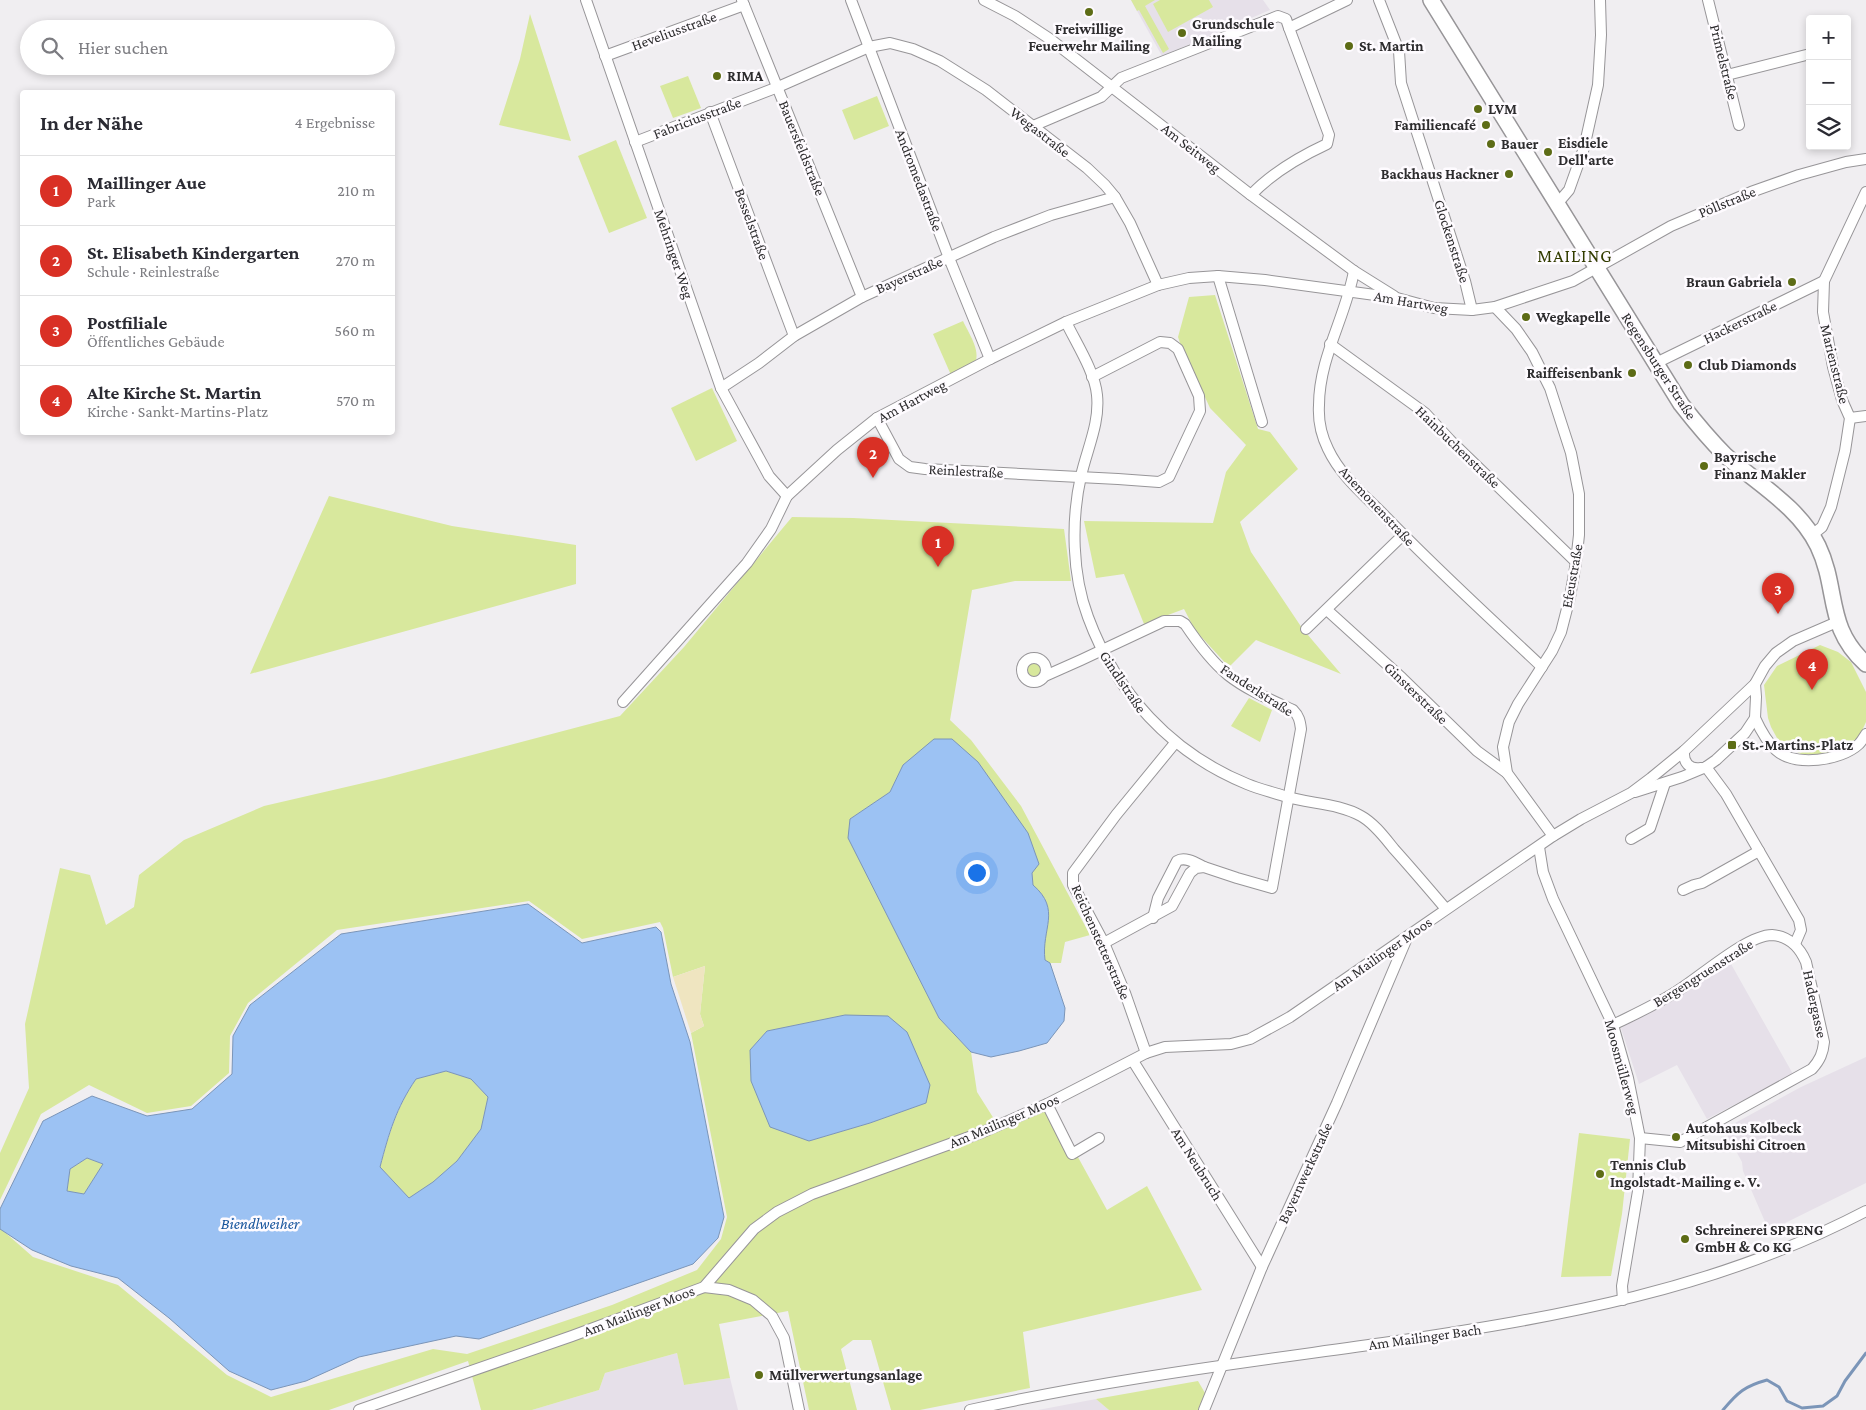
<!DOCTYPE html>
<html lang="de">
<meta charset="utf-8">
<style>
body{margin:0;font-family:"Crimson Pro",serif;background:#f2f2f3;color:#2b2b33}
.controls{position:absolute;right:15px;top:15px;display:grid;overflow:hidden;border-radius:5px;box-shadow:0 2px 8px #0003}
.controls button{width:45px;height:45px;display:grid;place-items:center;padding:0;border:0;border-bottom:1px solid #e1e1e2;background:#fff;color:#2b2b33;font:25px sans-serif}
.you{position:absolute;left:976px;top:872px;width:18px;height:18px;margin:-12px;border:4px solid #fff;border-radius:50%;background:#1a73e8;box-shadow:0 0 0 8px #1a73e833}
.badge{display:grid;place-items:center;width:32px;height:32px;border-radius:50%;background:#d93025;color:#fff;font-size:16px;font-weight:700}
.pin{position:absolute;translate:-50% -41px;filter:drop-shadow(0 1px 2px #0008)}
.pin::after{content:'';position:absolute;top:26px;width:18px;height:15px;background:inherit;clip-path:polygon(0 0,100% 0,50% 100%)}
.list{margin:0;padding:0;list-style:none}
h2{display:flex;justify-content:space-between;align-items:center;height:65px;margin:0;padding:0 20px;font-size:21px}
h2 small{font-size:16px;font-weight:400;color:#7c7c81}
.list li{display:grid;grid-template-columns:32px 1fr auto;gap:15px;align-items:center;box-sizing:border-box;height:70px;padding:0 20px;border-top:1px solid #e1e1e2}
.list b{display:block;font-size:19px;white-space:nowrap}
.list p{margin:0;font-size:16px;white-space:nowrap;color:#7c7c81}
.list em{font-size:16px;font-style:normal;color:#7c7c81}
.icon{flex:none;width:28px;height:28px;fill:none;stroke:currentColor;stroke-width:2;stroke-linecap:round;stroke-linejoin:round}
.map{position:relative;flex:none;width:1866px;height:1410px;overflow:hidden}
.search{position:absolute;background:#fff;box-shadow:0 2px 8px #0003;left:20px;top:20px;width:375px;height:55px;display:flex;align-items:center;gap:12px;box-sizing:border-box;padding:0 18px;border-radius:28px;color:#7c7c81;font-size:19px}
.panel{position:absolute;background:#fff;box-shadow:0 2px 8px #0003;left:20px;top:90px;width:375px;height:345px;border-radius:5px}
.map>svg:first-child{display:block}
.built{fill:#e6e0e9}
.green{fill:#d8e89d;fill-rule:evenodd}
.sand{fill:#efe5c0}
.water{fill:#9cc2f3;stroke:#7b95b8;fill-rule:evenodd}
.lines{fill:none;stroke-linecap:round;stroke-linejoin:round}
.stream{stroke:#7b95b8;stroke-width:3}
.street-casing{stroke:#979598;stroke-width:12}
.secondary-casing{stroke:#979598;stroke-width:18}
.street{stroke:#fff;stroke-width:10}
.secondary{stroke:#fff;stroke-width:15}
.poi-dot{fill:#5d6c16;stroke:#fefbff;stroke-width:2}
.labels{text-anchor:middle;stroke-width:5;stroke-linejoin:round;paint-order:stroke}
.poi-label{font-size:15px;font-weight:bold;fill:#2d2c2e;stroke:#fefbff;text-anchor:start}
.street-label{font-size:15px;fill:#2d2c2e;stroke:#fefbff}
.water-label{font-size:16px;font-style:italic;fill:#16549c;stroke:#fefbff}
.quarter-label{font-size:18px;letter-spacing:1px;fill:#323c00;stroke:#fefbff}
</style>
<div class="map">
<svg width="1866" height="1410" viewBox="0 0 1866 1410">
<rect width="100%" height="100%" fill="#f0eef1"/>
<g class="built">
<path d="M1131 0H1263L1270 10 1162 56Z"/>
<path d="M1731 964 1793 1074 1707 1119 1677 1065 1639 1084 1621 1028Z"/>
<path d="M1866 1057V1183L1769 1231 1743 1171 1742 1162 1724 1129 1801 1087Z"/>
<path d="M677 1353 684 1385 730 1378 738 1410H532L599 1390 605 1373Z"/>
<path d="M1096 1399 1109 1410H1038Z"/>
</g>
<g class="green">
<path d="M1131 0H1155L1145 6 1169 49 1163 53 1139 10 1137 11Z"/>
<path d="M1160 0H1209L1213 7 1168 32 1153 4Z"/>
<path d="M530 14 571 141 499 125 520 59Z"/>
<path d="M688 76 701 108 673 118 660 86Z"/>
<path d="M877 96 889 126 854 140 842 110Z"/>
<path d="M616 140 647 218 609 233 578 156Z"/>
<path d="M1215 295 1258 429 1270 432 1298 469 1240 522 1251 552 1302 628 1341 674 1256 640 1229 667 1195 630 1184 609 1144 624 1124 574 1096 578 1084 521 1213 523 1226 472 1246 445 1210 408 1180 343 1178 337 1189 297Z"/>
<path d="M963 321C969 334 981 350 975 364L951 375 933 334Z"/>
<path d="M712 388 737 441 696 461 671 408Z"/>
<path d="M329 496 452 526 576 545V584L250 674Z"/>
<path d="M792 517 853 518 1064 529 1071 581H1015L972 590 950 720 971 740 1021 806 1090 935 1065 942 1061 963H1050L1045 960C1041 929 1062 910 1033 885L1032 873 903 765 890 792 850 819 849 838 939 1018 971 1052 977 1092 1001 1130 1051 1108 1107 1210 1147 1186 1202 1290 1023 1332 1030 1388 920 1410H891L871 1340H853L841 1349 857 1410H809L788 1311 719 1324 730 1378 684 1385 677 1353 605 1373 599 1390 532 1410H481L468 1361 329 1410H0V1228L33 1257 118 1285 227 1375 271 1397 433 1349 467 1354 612 1305 697 1270 721 1239 727 1217 691 1033 704 1026 700 1014 705 966 673 977 663 928 660 922 582 939 529 901 337 930 248 1003 230 1036 229 1073 191 1106 147 1113 89 1085 41 1114 0 1200V1153L29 1088 25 1024 60 868 90 875 106 925 134 907 139 875 184 840 264 806 385 778 620 716 684 647ZM845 1015 926 1103 870 1123 809 1141 750 1050 767 1031Z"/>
<path d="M1820 645 1838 652 1851 662 1866 692V722L1859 737 1839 750 1818 755 1801 754 1791 749 1777 738 1771 727 1768 718 1764 685 1777 666Z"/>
<circle cx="1035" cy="670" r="10"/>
<path d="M1249 698 1272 710 1260 742 1231 726Z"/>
<path d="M446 1071 471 1079 488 1097 481 1129 457 1161 433 1182 409 1198 380 1167C390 1132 396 1109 416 1079Z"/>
<path d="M1579 1133 1630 1139 1622 1214 1611 1276 1561 1277Z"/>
<path d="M87 1158 103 1164 84 1194 67 1191 70 1169Z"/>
<path d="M1198 1381 1205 1393 1198 1410H1109L1096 1399Z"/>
</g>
<path class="sand" d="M705 966 700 1014 704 1026 691 1033 673 977Z"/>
<g class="water">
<path d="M934 739H952L978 762 1028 833 1039 864 1032 873 1033 885C1062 910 1041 929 1045 960L1050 963 1065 1008 1064 1021 1047 1043 1019 1051 991 1057 971 1052 939 1018 848 838 850 819 890 792 903 765Z"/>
<path d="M528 904 582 943 656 927 661 932 671 984 690 1042 724 1217 718 1238 693 1264 479 1339 456 1336 359 1357 306 1381 271 1390 229 1371 169 1318 118 1278 71 1266 32 1250 0 1229V1209L43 1121 92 1096 147 1116 192 1109 232 1074 233 1036 250 1005 341 934ZM446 1071 471 1079 488 1097 481 1129 457 1161 433 1182 409 1198 380 1167C389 1133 396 1108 416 1079ZM87 1158 103 1164 84 1194 67 1191 70 1169Z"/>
<path d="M845 1015 888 1016 907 1032 930 1085 926 1103 870 1123 809 1141 770 1127 751 1081 750 1050 767 1031Z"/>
</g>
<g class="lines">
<path class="stream" d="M1723 1410C1738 1392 1745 1386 1767 1380L1779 1387 1787 1401 1802 1408 1823 1406 1837 1396 1845 1381 1866 1353"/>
<g class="street-casing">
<g id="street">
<path d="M586 0 721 388 769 476 787 496"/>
<path d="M742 0 862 297"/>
<path d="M851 0 949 258 990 359"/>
<path d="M984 0 1015 16 1050 39 1251 195 1354 271 1394 296"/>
<path d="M1379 0 1399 51 1401 83 1465 281 1472 310"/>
<path d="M1708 0 1739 125"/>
<path d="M605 56 744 5"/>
<path d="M1727 75 1810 54"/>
<path d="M710 112 794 336"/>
<path d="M1033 126 1101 97 1121 78 1278 16 1286 19 1289 28 1347 0"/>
<path d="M635 142 778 87 869 47 890 43 913 49 940 61 986 90 1087 168 1105 185 1115 197 1130 223 1158 285"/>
<path d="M1251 195C1272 173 1299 157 1327 144L1329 135 1289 28"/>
<path d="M1557 204 1569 190 1584 148 1598 85 1601 35 1600 0"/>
<path d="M1354 271C1346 316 1319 358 1319 405 1318 421 1321 435 1328 449 1340 475 1364 495 1384 515 1435 568 1489 617 1542 667"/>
<path d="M1218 276 1262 422"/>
<path d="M1495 307 1516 329 1532 352 1550 388 1571 453 1579 494V535L1576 562 1570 597 1561 632 1552 651 1518 704 1509 722 1503 747 1507 773 1553 836"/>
<path d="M1066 322C1076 343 1095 372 1097 395 1100 423 1087 449 1081 476 1071 520 1072 575 1088 617 1116 693 1171 753 1247 784 1259 789 1272 792 1284 796 1309 804 1338 803 1361 816 1374 823 1385 838 1394 849 1412 869 1429 889 1446 909"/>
<path d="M1330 344 1425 413 1450 440 1576 562"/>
<path d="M1656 363 1824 281"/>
<path d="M721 388 759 363 794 336 862 297 994 237 1051 215 1115 197"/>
<path d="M877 418 899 459 910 467 925 469 1118 479 1159 482 1169 477 1200 411 1199 396 1178 349 1170 343 1160 342 1092 377"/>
<path d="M1850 418 1866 416"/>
<path d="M1812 535 1822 527 1831 507 1845 451 1850 418 1842 400 1833 367 1823 312 1824 281 1866 192"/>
<path d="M1327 610 1402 678 1477 751 1507 773"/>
<path d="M1306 629 1403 535"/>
<circle cx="1034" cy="670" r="12"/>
<path d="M1045 676 1081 660 1164 621H1180L1185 624C1197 642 1211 661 1228 675 1247 690 1271 700 1293 710 1299 716 1300 721 1301 729L1272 888 1237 878 1204 867 1196 868 1190 873 1172 906 1104 943"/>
<path d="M623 702 747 563 771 529 787 496 837 450 877 418 990 359 1066 322 1158 285 1189 278 1218 276 1265 280 1397 298 1434 308 1472 310 1495 307 1573 281 1671 226 1751 192 1799 175 1846 162 1866 159"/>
<path d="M1755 718C1760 729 1766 741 1776 750 1795 767 1841 761 1859 744 1862 741 1864 737 1866 734"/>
<path d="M1684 751C1683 762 1689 770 1701 768"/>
<path d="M1706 767 1726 794 1799 920 1801 930 1795 944"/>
<path d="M1635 792 1682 777 1706 767 1716 760 1745 733 1755 718 1756 697 1755 684"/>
<path d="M1631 839 1650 828 1665 783"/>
<path d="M1539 847 1543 872 1553 899 1613 1025 1628 1078 1640 1138 1638 1191 1622 1286 1623 1300"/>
<path d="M1683 890 1694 885 1702 883 1759 851"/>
<path d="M1153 918 1158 898 1177 861C1185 856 1196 863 1204 867"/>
<path d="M1613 1025C1633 1015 1655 1005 1674 993 1698 979 1746 935 1772 935 1789 936 1800 948 1806 962L1824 1042C1823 1053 1820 1060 1812 1069L1680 1142 1640 1138"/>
<path d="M1146 1053 1125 993 1104 943 1073 885V873L1116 815 1175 743"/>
<path d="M1133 1061 1262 1267"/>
<path d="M1047 1104 1072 1154 1099 1138"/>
<path d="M704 1287 729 1290 753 1300 772 1316 784 1338 799 1410"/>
<path d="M359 1410 572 1336 704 1287 754 1229 777 1212 812 1194 983 1132 1047 1104 1146 1053 1165 1047 1231 1044 1250 1039 1290 1017 1553 836 1581 819 1631 793 1651 778 1684 751 1755 684 1765 666 1776 653 1793 641 1837 622"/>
<path d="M970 1410C1108 1379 1250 1362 1390 1342 1558 1317 1715 1290 1866 1211"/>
<path d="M1204 1410 1262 1267 1337 1103 1407 938"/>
</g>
</g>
<g class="secondary-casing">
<path id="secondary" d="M1431 0 1681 404C1695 422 1710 440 1726 456 1758 484 1799 507 1818 546 1839 590 1825 627 1866 664"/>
</g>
<use href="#street" class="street"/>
<use href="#secondary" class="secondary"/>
</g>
<g class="poi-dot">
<circle cx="1089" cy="12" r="5"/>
<circle cx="1182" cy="33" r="5"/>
<circle cx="1349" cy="46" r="5"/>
<circle cx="717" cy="76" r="5"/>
<circle cx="1478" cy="109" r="5"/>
<circle cx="1486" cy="125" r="5"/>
<circle cx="1491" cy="144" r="5"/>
<circle cx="1548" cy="152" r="5"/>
<circle cx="1509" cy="174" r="5"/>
<circle cx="1792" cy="282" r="5"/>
<circle cx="1526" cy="317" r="5"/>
<circle cx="1688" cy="365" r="5"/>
<circle cx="1632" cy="373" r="5"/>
<circle cx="1704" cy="466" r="5"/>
<rect x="1727" y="740" width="10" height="10" rx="2.5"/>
<circle cx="1676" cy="1137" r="5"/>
<circle cx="1600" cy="1174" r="5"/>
<circle cx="1685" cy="1239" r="5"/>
<circle cx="759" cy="1375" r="5"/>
</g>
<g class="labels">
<g class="poi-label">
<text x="1192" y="29">Grundschule<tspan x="1192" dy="17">Mailing</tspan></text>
<text x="1089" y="34" text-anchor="middle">Freiwillige<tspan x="1089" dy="17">Feuerwehr Mailing</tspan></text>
<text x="1359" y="51">St. Martin</text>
<text x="727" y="81">RIMA</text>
<text x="1488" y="114">LVM</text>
<text x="1476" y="130" text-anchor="end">Familiencafé</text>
<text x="1558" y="148">Eisdiele<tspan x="1558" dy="17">Dell'arte</tspan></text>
<text x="1501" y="149">Bauer</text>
<text x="1499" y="179" text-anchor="end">Backhaus Hackner</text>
<text x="1782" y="287" text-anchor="end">Braun Gabriela</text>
<text x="1536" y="322">Wegkapelle</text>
<text x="1698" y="370">Club Diamonds</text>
<text x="1622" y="378" text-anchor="end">Raiffeisenbank</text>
<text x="1714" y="462">Bayrische<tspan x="1714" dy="17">Finanz Makler</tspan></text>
<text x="1742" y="750">St.-Martins-Platz</text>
<text x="1686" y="1133">Autohaus Kolbeck<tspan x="1686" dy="17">Mitsubishi Citroen</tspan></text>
<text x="1610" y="1170">Tennis Club<tspan x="1610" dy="17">Ingolstadt-Mailing e. V.</tspan></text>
<text x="1695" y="1235">Schreinerei SPRENG<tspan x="1695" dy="17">GmbH &amp; Co KG</tspan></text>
<text x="769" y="1380">Müllverwertungsanlage</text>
</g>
<g class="street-label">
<text transform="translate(674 31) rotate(-20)" y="5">Heveliusstraße</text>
<text transform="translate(1724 62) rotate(76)" y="5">Primelstraße</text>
<text transform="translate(697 118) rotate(-21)" y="5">Fabriciusstraße</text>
<text transform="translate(1040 132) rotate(38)" y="5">Wegastraße</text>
<text transform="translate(802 148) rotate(68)" y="5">Bauersfeldstraße</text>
<text transform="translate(1191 148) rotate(38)" y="5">Am Seitweg</text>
<text transform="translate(919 180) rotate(69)" y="5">Andromedastraße</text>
<text transform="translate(1727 202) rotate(-22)" y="5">Pöllstraße</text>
<text transform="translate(752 224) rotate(70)" y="5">Besselstraße</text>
<text transform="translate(1452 241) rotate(72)" y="5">Glockenstraße</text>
<text transform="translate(674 254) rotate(71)" y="5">Mehringer Weg</text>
<text transform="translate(909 275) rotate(-24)" y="5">Bayerstraße</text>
<text transform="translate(1411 302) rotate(10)" y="5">Am Hartweg</text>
<text transform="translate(1740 322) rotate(-26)" y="5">Hackerstraße</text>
<text transform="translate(1835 364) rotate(76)" y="5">Marienstraße</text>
<text transform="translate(1659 366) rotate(57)" y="5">Regensburger Straße</text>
<text transform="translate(912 401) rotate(-28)" y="5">Am Hartweg</text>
<text transform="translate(1458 447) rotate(44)" y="5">Hainbuchenstraße</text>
<text transform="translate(966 471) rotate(3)" y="5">Reinlestraße</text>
<text transform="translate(1377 506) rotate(47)" y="5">Anemonenstraße</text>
<text transform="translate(1572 576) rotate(-80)" y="5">Efeustraße</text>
<text transform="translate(1123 682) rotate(56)" y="5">Gindlstraße</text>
<text transform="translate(1257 690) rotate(33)" y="5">Fanderlstraße</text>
<text transform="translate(1416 693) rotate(44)" y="5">Ginsterstraße</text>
<text transform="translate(1101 942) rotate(66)" y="5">Reichenstetterstraße</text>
<text transform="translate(1382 954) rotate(-35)" y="5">Am Mailinger Moos</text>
<text transform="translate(1703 973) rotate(-32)" y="5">Bergengruenstraße</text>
<text transform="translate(1815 1004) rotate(78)" y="5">Hadergasse</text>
<text transform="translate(1622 1067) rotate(75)" y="5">Moosmüllerweg</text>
<text transform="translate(1004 1121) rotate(-23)" y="5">Am Mailinger Moos</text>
<text transform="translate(1197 1164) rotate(58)" y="5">Am Neubruch</text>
<text transform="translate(1305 1173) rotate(-65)" y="5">Bayernwerkstraße</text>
<text transform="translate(639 1311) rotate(-21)" y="5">Am Mailinger Moos</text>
<text transform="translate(1425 1337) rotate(-8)" y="5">Am Mailinger Bach</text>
</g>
<g class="water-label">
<text x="260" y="1229">Biendlweiher</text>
</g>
<g class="quarter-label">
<text x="1575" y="262">MAILING</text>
</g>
</g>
</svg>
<div class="controls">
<button>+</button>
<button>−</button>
<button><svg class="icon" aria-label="layers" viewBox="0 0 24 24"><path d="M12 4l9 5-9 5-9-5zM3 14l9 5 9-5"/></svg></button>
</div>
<div class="you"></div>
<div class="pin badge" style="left:938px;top:567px">1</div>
<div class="pin badge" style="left:873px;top:478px">2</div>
<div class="pin badge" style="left:1778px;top:614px">3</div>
<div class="pin badge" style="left:1812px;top:690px">4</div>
<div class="search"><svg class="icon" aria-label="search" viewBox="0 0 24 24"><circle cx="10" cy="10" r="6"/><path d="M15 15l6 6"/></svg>Hier suchen</div>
<section class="panel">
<h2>In der Nähe<small>4 Ergebnisse</small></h2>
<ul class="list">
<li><span class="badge">1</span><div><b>Maillinger Aue</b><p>Park</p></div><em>210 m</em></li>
<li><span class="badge">2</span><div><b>St. Elisabeth Kindergarten</b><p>Schule · Reinlestraße</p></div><em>270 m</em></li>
<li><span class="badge">3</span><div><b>Postfiliale</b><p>Öffentliches Gebäude</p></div><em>560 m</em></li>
<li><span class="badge">4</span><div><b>Alte Kirche St. Martin</b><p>Kirche · Sankt-Martins-Platz</p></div><em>570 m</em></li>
</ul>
</section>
</div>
